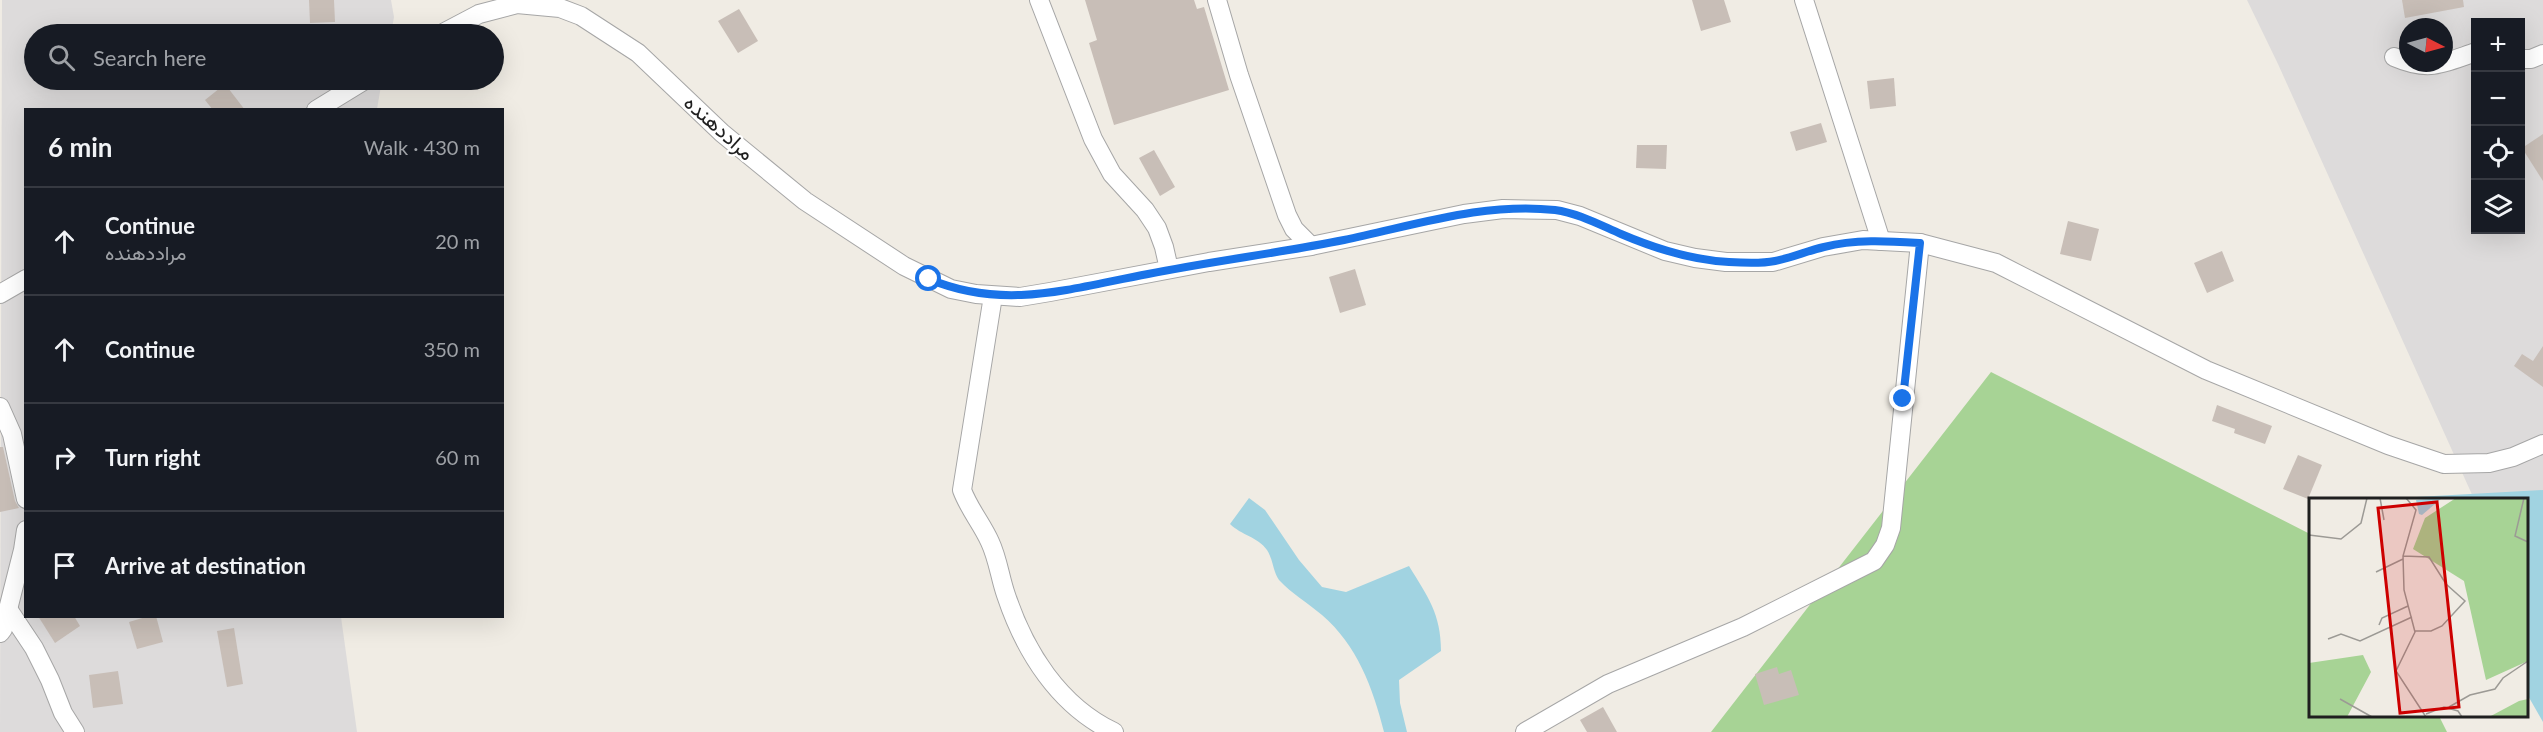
<!DOCTYPE html>
<meta charset="utf-8">
<style>
body{margin:0;font-family:Lato,Vazirmatn,sans-serif;background:#242831;color:#f1f3f6}
.controls{position:absolute;right:18px;top:18px;display:grid;overflow:hidden;border-radius:0px;box-shadow:0 6px 24px #0002}
.controls button{width:54px;height:54px;display:grid;place-items:center;padding:0;border:0;border-bottom:2px solid #363941;background:#171b24;color:#f1f3f6;font:30px sans-serif}
.compass{position:absolute;left:2399px;top:18px;width:54px;height:54px;border-radius:50%;background:#171b24;box-shadow:0 6px 24px #0002;rotate:96deg}
.stop{position:absolute;width:18px;height:18px;margin:-14px;border:4px solid #1a73e8;border-radius:50%;background:#fff}
.stop.end{background:#1a73e8;border-color:#fff;box-shadow:0 2px 6px #0008}
.list{margin:0;padding:0;list-style:none}
h2{display:flex;justify-content:space-between;align-items:center;height:78px;margin:0;padding:0 24px;font-size:26px}
h2 small{font-size:20px;font-weight:400;color:#9ea1a6}
.list li{display:grid;grid-template-columns:39px 1fr auto;gap:18px;align-items:center;box-sizing:border-box;height:108px;padding:0 24px;border-top:2px solid #363941}
.list b{display:block;font-size:22px;white-space:nowrap}
.list p{margin:0;font-size:20px;white-space:nowrap;color:#9ea1a6}
.list em{font-size:20px;font-style:normal;color:#9ea1a6}
.icon{flex:none;width:33px;height:33px;fill:none;stroke:currentColor;stroke-width:2;stroke-linecap:round;stroke-linejoin:round}
.map{position:relative;flex:none;width:2543px;height:732px;overflow:hidden}
.search{position:absolute;background:#171b24;box-shadow:0 6px 24px #0002;left:24px;top:24px;width:480px;height:66px;display:flex;align-items:center;gap:15px;box-sizing:border-box;padding:0 21px;border-radius:33px;color:#9ea1a6;font-size:22px}
.panel{position:absolute;background:#171b24;box-shadow:0 6px 24px #0002;left:24px;top:108px;width:480px;height:510px;border-radius:0px}
.map>svg:first-child{display:block}
.residential{fill:#dddbdb;fill-rule:evenodd}
.forest{fill:#a7d395}
.water{fill:#a1d3e1}
.building{fill:#c8beb7}
.lines{fill:none;stroke-linecap:round;stroke-linejoin:round}
.minor-casing{stroke:#a6a6a6;stroke-width:20}
.minor{stroke:#fff;stroke-width:18}
.route{stroke:#1a73e8;stroke-width:8}
.labels{text-anchor:middle;stroke-width:4.5;stroke-linejoin:round;paint-order:stroke}
.street-label{font-size:21px;fill:#1f1f1f;stroke:#fff}
.inset-road{fill:none;stroke:#9c9a95;stroke-width:1.5}
.view{fill:#cd0000;fill-opacity:0.15;stroke:#cd0000;stroke-width:3}
.inset-edge{fill:none;stroke:#1f1f1f;stroke-width:3}
</style>
<div class="map">
<svg width="2543" height="732" viewBox="0 0 2543 732">
<rect width="100%" height="100%" fill="#f0ece4"/>
<g class="residential">
<path d="M2 0H391L394 17 391 34H34V80H382L377 109 26 110V616L341 617 357 732H0Z"/>
<path d="M2247 0H2543V594L2526 500 2474 499 2278 64ZM2476 22H2520V230H2476ZM2408 27H2444V63H2408Z"/>
</g>
<path class="forest" d="M1991 372 2310 534V716H2439L2447 732H1711Z"/>
<g class="water">
<path d="M2543 490V722L2527 694 2526 500 2412 499 2416 497Z"/>
<path d="M1249 498 1265 510 1299 560 1322 587 1346 592 1409 566C1428 597 1441 614 1441 651L1399 680 1400 703 1407 732H1384C1373 688 1357 645 1322 615 1308 603 1292 594 1279 580 1273 572 1273 559 1267 550 1258 537 1241 535 1230 524Z"/>
</g>
<g class="building">
<path d="M309 0H334L335 22 310 23Z"/>
<path d="M1085 0H1194L1197 9 1204 7 1229 90 1114 125 1089 43 1097 40Z"/>
<path d="M1692 0H1724L1731 22 1701 31Z"/>
<path d="M2402 0H2463L2464 7 2405 18Z"/>
<path d="M739 9 758 41 738 53 718 21Z"/>
<path d="M1894 78 1896 106 1870 109 1867 81Z"/>
<path d="M225 84 245 110H213L205 100Z"/>
<path d="M1821 123 1827 142 1796 151 1790 132Z"/>
<path d="M2543 134V181L2522 148Z"/>
<path d="M1637 145H1667L1666 169 1636 168Z"/>
<path d="M1154 150 1175 187 1160 196 1139 158Z"/>
<path d="M2068 221 2099 229 2091 261 2060 254Z"/>
<path d="M2222 251 2234 281 2207 293 2194 263Z"/>
<path d="M1355 269 1366 305 1340 313 1329 277Z"/>
<path d="M2543 346V387L2514 366 2522 354 2533 361Z"/>
<path d="M2217 405 2272 426 2265 444 2234 433 2235 429 2212 421Z"/>
<path d="M0 447H3L15 501 19 508 0 512Z"/>
<path d="M2298 455 2322 465 2308 499 2283 489Z"/>
<path d="M38 616H74L80 626 55 643Z"/>
<path d="M149 616H156L163 642 137 649 129 622Z"/>
<path d="M234 628 243 684 227 687 217 631Z"/>
<path d="M1777 667 1779 674 1791 670 1799 695 1764 705 1755 674Z"/>
<path d="M118 671 123 704 93 708 89 675Z"/>
<path d="M1603 707 1617 732H1587L1580 720Z"/>
</g>
<g class="lines">
<g class="minor-casing">
<g id="minor">
<path d="M1039 0 1093 139 1112 174 1145 210 1157 228 1164 247 1169 269"/>
<path d="M1217 0 1239 75 1287 215 1294 229 1311 246"/>
<path d="M1804 0 1881 241"/>
<path d="M441 34 479 14 517 4 560 8 581 16 638 53 722 133 805 201 904 266 951 289 976 294 1020 297 1050 292 1209 262 1311 246 1464 214 1503 209 1557 210 1580 216 1665 251 1695 258 1726 262H1773L1823 247 1863 240 1920 243 1996 263 2206 370 2388 445 2444 464 2489 463 2513 457 2543 444"/>
<path d="M2394 57C2429 72 2441 64 2476 52"/>
<path d="M2520 59H2531L2543 54"/>
<path d="M316 110 365 80"/>
<path d="M0 294 26 279"/>
<path d="M993 296 962 490C969 509 982 524 990 542 998 559 1000 578 1006 595 1025 652 1059 706 1114 732"/>
<path d="M0 407 12 434 26 499"/>
<path d="M8 609 34 648 50 680 63 713 75 732"/>
<path d="M0 633 3 629 23 550 26 530"/>
<path d="M1525 732 1608 684 1743 627 1874 561 1885 545 1891 528 1920 243"/>
</g>
</g>
<use href="#minor" class="minor"/>
</g>
<g class="lines">
<path class="route" d="M929 279C1005 311 1072 288 1148 274 1213 261 1279 253 1344 240 1413 226 1483 202 1555 210 1578 213 1600 225 1621 234 1656 249 1691 260 1729 262 1744 263 1760 264 1775 261 1791 258 1807 251 1824 247 1855 239 1887 241 1920 243L1903 399"/>
</g>
<g class="labels">
<g class="street-label">
<text transform="translate(719 128) rotate(42)" y="7">مراددهنده</text>
</g>
</g>
<g transform="translate(2309 498)">
<rect width="219" height="219" fill="#f0ece4"/>
<path d="M147 0H219V163L177 182 155 83 104 51 116 20ZM54 157 62 174 38 219H0V165ZM219 201V219H180L210 203Z" fill="#a7d395"/>
<path d="M133 0 113 17 110 16 107 2Z" fill="#a1d3e1"/>
<path class="inset-road" d="M71 0 75 22M97 0 107 12 94 58 95 92 106 134 87 173 117 219M215 0 206 38 219 44M0 37 32 41 52 25 58 0M94 58 120 59 137 86 156 103 133 128 122 133H106M67 74 94 61M70 127 73 120 99 108M19 141 32 136 51 143 103 119M31 201 63 219M140 209 161 197 186 191 194 180 219 163M117 216 135 209 149 213 153 219"/>
<path class="view" d="M128 4 150 209 91 215 69 10Z"/>
<rect width="219" height="219" class="inset-edge"/>
</g>
</svg>
<div class="controls">
<button>+</button>
<button>−</button>
<button><svg class="icon" aria-label="locate" viewBox="0 0 24 24"><circle cx="12" cy="12" r="6"/><path d="M12 2v4M12 18v4M2 12h4M18 12h4"/></svg></button>
<button><svg class="icon" aria-label="layers" viewBox="0 0 24 24"><path d="M12 4l9 5-9 5-9-5zM3 14l9 5 9-5"/></svg></button>
</div>
<svg class="compass" viewBox="-18 -18 36 36"><path d="M0-13l5 13h-10z" fill="#e53935"/><path d="M0 13l5-13h-10z" fill="#9ea1a6"/></svg>
<div class="stop" style="left:929px;top:279px"></div>
<div class="stop end" style="left:1903px;top:399px"></div>
<div class="search"><svg class="icon" aria-label="search" viewBox="0 0 24 24"><circle cx="10" cy="10" r="6"/><path d="M15 15l6 6"/></svg>Search here</div>
<section class="panel">
<h2>6 min<small>Walk · 430 m</small></h2>
<ul class="list">
<li><svg class="icon" aria-label="ahead" viewBox="0 0 24 24"><path d="M12 20V5M6 11l6-6 6 6"/></svg><div><b>Continue</b><p>مراددهنده</p></div><em>20 m</em></li>
<li><svg class="icon" aria-label="ahead" viewBox="0 0 24 24"><path d="M12 20V5M6 11l6-6 6 6"/></svg><div><b>Continue</b></div><em>350 m</em></li>
<li><svg class="icon" aria-label="right" viewBox="0 0 24 24"><path d="M7 20v-9h11M14 6l5 5-5 5"/></svg><div><b>Turn right</b></div><em>60 m</em></li>
<li><svg class="icon" aria-label="arrive" viewBox="0 0 24 24"><path d="M6 21V4h12l-3 4 3 4H6"/></svg><div><b>Arrive at destination</b></div></li>
</ul>
</section>
</div>
